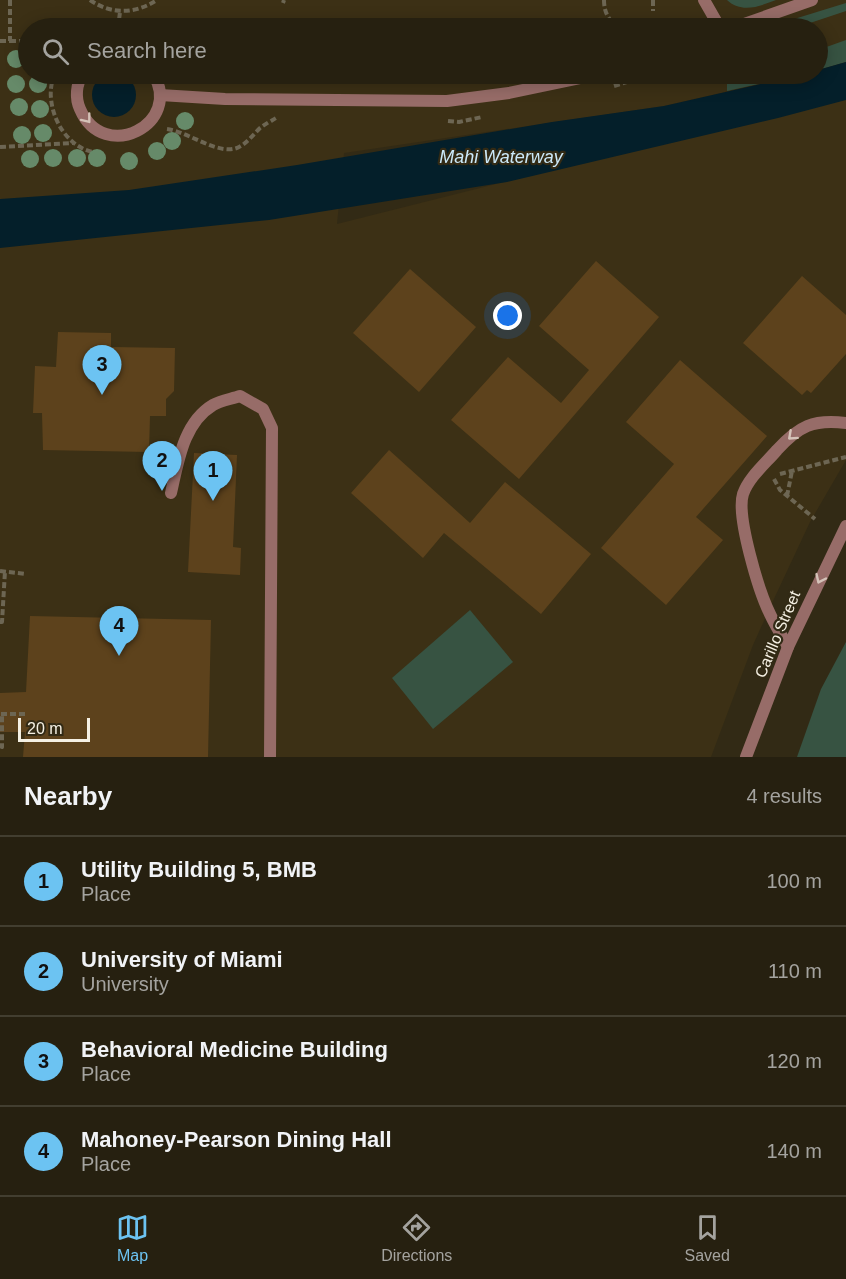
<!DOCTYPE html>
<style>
body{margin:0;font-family:Helvetica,sans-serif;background:#2e2819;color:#f1f3f6}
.scale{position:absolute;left:18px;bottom:15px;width:72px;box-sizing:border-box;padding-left:6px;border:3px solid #f5f0e3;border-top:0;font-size:16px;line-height:21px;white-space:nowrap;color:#f5f0e3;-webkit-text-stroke:4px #322a15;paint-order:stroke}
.you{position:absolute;left:508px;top:316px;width:21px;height:21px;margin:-15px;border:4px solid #fff;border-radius:50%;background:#1a73e8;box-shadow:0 0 0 9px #1a73e833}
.badge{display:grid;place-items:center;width:39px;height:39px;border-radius:50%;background:#6cc3f2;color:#111;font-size:20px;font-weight:700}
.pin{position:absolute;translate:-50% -50px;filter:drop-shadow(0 2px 3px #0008)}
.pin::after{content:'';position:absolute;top:32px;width:21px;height:18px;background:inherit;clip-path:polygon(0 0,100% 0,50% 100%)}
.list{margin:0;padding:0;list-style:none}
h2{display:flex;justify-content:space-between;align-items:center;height:78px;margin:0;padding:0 24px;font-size:26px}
h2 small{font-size:20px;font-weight:400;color:#a4a39f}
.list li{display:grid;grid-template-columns:39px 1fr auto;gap:18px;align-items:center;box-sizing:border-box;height:90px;padding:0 24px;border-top:2px solid #423e30}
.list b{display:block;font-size:22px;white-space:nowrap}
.list p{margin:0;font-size:20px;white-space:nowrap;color:#a4a39f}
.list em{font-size:20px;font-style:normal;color:#a4a39f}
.icon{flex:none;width:33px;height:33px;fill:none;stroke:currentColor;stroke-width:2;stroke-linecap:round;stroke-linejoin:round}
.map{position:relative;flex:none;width:846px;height:757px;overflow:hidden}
.search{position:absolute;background:#262010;box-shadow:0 3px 15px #0003;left:18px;right:18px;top:18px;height:66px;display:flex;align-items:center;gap:15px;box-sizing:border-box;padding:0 21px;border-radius:33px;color:#a4a39f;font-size:22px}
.sheet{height:438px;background:#262010}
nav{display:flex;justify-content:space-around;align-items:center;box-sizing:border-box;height:84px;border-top:2px solid #423e30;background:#262010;font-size:16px;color:#a4a39f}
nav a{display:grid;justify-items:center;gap:3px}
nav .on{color:#6cc3f2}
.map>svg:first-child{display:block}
.built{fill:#3c3015}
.green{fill:#375342}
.water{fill:#041f2a}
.building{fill:#5d421c}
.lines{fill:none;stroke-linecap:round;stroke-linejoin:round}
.path{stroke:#6d6653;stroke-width:4;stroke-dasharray:6 3;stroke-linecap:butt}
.service{stroke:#976c68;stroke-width:12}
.minor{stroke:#976c68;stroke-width:12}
.tree{fill:#668a69}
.oneway{stroke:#d4c2b8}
.labels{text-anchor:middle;stroke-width:4.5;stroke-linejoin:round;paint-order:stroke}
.street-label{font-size:16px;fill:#f5f0e3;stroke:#322a15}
.water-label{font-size:18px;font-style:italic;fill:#cbe9f9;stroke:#322a15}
</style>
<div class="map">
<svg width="846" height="757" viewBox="0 0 846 757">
<rect width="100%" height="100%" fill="#322a15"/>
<path class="built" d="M0 0H846V62L818 70V28H28V74H804L664 106 344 153 337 224 846 96V460L810 522 773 601 753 645 711 757H0Z"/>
<g class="green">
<path d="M727 0H776C760 6 742 14 727 0Z"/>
<path d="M846 3V11L795 28H765Z"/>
<path d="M846 40V62L818 70V50Z"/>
<path d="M727 74H804L727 91Z"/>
<path d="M470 610 513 662 433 729 392 678Z"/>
<path d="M846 642V757H797L821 689Z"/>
</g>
<g class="water">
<path d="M846 62V100L778 118 507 182 269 220 0 248V199L129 190 297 165 552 122 664 106 804 74H818V70Z"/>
<circle cx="114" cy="95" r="22"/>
</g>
<g class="building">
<path d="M596 261 659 317 519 479 451 420 508 357 561 403 589 370 539 326Z"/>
<path d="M410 269 476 327 419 392 353 333Z"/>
<path d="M802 276 846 315V354L811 393 807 390 802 395 743 343Z"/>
<path d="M58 332 111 333V347L175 348 174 391 166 399V416H150L149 452 43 450 42 413H33L35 366 56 367Z"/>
<path d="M680 360 767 436 696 517 723 540 666 605 601 548 674 464 626 422Z"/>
<path d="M389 450 470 523 505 482 591 554 541 614 444 533 423 558 351 493Z"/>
<path d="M194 453 237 455 233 547 241 548 240 575 188 572Z"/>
<path d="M30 616 211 620 208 757H23L25 732H0V693L26 692Z"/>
</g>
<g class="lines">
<g class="path">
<path d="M90 0C112 15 135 14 157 0"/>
<path d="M604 0C604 13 609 20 618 28"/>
<path d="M653 0V11"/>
<path d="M283 3 284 0"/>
<path d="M118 28 120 12"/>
<path d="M0 41H10V0"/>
<path d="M10 41H28"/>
<path d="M54 74C52 81 50 90 51 98 53 125 73 153 102 153"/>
<path d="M614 86 654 74"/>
<path d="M448 121 459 122 482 117"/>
<path d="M167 129C189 132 220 157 239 147 247 143 253 135 260 128 265 124 271 121 276 118"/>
<path d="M0 147 73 143"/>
<path d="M780 474 846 457"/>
<path d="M774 479 780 490 815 519"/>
<path d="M787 496 792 471"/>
<path d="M0 571 26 574"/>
<path d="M0 622H2L5 571"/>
<path d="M1 714H26"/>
<path d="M0 746 2 747V714"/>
</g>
<g class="service">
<path d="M171 493C178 463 183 423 213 405 220 401 231 399 240 396L263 409 272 428 270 757"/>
<path d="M788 647C782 636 775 625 770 614 759 592 736 516 743 494 749 477 766 463 777 450 799 426 813 419 846 423"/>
</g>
<g class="minor">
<path d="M704 0 720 28"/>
<path d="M733 28 812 0"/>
<path d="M83 74C76 84 75 98 80 109 104 165 184 123 153 74"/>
<path d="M160 95 225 99 447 101 509 93 600 74"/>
<path d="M746 757 788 647 846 526"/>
</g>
</g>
<g class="tree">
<circle cx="16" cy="59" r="9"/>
<circle cx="16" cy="84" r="9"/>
<circle cx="38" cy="84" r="9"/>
<circle cx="19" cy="107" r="9"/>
<circle cx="40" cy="109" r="9"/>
<circle cx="185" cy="121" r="9"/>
<circle cx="43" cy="133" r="9"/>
<circle cx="22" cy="135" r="9"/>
<circle cx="172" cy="141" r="9"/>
<circle cx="157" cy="151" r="9"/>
<circle cx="53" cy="158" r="9"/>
<circle cx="77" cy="158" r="9"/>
<circle cx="97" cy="158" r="9"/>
<circle cx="30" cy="159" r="9"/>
<circle cx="129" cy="161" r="9"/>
</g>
<defs><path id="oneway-chevron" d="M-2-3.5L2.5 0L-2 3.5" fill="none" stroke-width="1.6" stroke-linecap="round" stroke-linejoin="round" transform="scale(1.5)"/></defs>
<g class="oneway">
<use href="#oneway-chevron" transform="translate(87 119) rotate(52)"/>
<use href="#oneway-chevron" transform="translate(792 436) rotate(138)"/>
<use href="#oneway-chevron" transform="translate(820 579) rotate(115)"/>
</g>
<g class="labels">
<g class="street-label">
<text transform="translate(777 634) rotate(-67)" y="6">Carillo Street</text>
</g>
<g class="water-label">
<text x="501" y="163">Mahi Waterway</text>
</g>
</g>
</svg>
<div class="scale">20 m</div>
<div class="you"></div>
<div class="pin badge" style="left:213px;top:501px">1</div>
<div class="pin badge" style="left:162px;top:491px">2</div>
<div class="pin badge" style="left:102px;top:395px">3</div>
<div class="pin badge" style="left:119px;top:656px">4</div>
<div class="search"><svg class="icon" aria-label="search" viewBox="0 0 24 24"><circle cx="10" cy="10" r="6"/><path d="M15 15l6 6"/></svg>Search here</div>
</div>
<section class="sheet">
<h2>Nearby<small>4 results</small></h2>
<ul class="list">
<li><span class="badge">1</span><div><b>Utility Building 5, BMB</b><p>Place</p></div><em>100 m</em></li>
<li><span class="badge">2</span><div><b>University of Miami</b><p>University</p></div><em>110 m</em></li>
<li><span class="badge">3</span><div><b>Behavioral Medicine Building</b><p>Place</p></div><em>120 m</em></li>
<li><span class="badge">4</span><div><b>Mahoney-Pearson Dining Hall</b><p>Place</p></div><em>140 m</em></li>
</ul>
</section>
<nav>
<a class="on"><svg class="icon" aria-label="map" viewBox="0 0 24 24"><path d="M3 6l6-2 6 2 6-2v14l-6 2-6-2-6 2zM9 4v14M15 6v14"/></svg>Map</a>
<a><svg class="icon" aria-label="directions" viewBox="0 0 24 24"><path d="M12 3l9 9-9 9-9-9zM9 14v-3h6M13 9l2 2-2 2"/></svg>Directions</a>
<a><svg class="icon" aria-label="saved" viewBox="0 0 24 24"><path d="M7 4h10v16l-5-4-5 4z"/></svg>Saved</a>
</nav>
